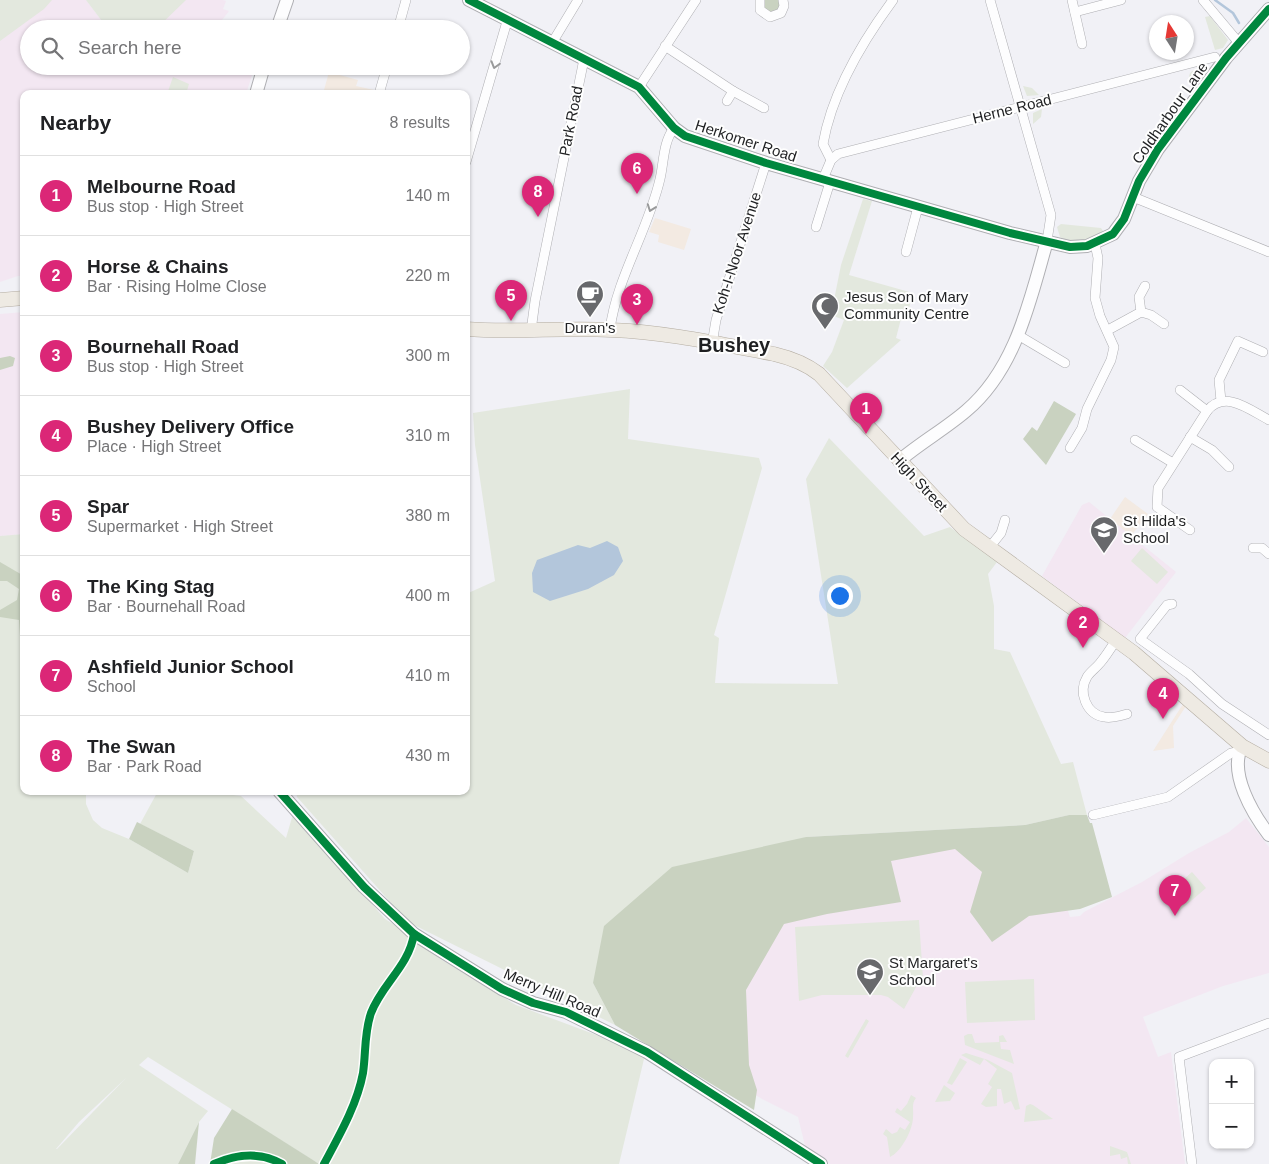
<!DOCTYPE html>
<meta charset="utf-8">
<style>
body{margin:0;font-family:Arial,sans-serif;background:#f2f2f2;color:#202124}
.controls{position:absolute;right:15px;bottom:15px;display:grid;overflow:hidden;border-radius:10px;box-shadow:0 1px 4px #0004}
.controls button{width:45px;height:45px;display:grid;place-items:center;padding:0;border:0;border-bottom:1px solid #e0e0e0;background:#fff;color:#202124;font:25px sans-serif}
.compass{position:absolute;left:1149px;top:15px;width:45px;height:45px;border-radius:50%;background:#fff;box-shadow:0 1px 4px #0004;rotate:348deg}
.you{position:absolute;left:839px;top:595px;width:18px;height:18px;margin:-12px;border:4px solid #fff;border-radius:50%;background:#1a73e8;box-shadow:0 0 0 8px #1a73e833}
.badge{display:grid;place-items:center;width:32px;height:32px;border-radius:50%;background:#db2777;color:#fff;font-size:16px;font-weight:700}
.pin{position:absolute;translate:-50% -41px;filter:drop-shadow(0 1px 2px #0008)}
.pin::after{content:'';position:absolute;top:26px;width:18px;height:15px;background:inherit;clip-path:polygon(0 0,100% 0,50% 100%)}
.list{margin:0;padding:0;list-style:none}
h2{display:flex;justify-content:space-between;align-items:center;height:65px;margin:0;padding:0 20px;font-size:21px}
h2 small{font-size:16px;font-weight:400;color:#757577}
.list li{display:grid;grid-template-columns:32px 1fr auto;gap:15px;align-items:center;box-sizing:border-box;height:80px;padding:0 20px;border-top:1px solid #e0e0e0}
.list b{display:block;font-size:19px;white-space:nowrap}
.list p{margin:0;font-size:16px;white-space:nowrap;color:#757577}
.list em{font-size:16px;font-style:normal;color:#757577}
.icon{flex:none;width:28px;height:28px;fill:none;stroke:currentColor;stroke-width:2;stroke-linecap:round;stroke-linejoin:round}
.map{position:relative;flex:none;width:1269px;height:1164px;overflow:hidden}
.search{position:absolute;background:#fff;box-shadow:0 1px 4px #0004;left:20px;top:20px;width:450px;height:55px;display:flex;align-items:center;gap:12px;box-sizing:border-box;padding:0 18px;border-radius:28px;color:#757577;font-size:19px}
.panel{position:absolute;background:#fff;box-shadow:0 1px 4px #0004;left:20px;top:90px;width:450px;height:705px;border-radius:10px}
.map>svg:first-child{display:block}
.industrial{fill:#f3eae2}
.education{fill:#f3e7f2}
.green{fill:#e3e8de;fill-rule:evenodd}
.forest{fill:#c9d2c0}
.water{fill:#b3c6db}
.lines{fill:none;stroke-linecap:round;stroke-linejoin:round}
.stream{stroke:#b3c6db;stroke-width:2.5}
.street-casing{stroke:#afafb3;stroke-width:10}
.secondary-casing{stroke:#afafb3;stroke-width:14}
.primary-casing{stroke:#b4ada2;stroke-width:15}
.street{stroke:#fdfdfe;stroke-width:9}
.secondary{stroke:#fdfdfe;stroke-width:12}
.primary{stroke:#eeeae3;stroke-width:14}
.cycleway-casing{stroke:#fefefe;stroke-width:11}
.cycleway{stroke:#00873e;stroke-width:8}
.oneway{stroke:#999a9b}
.labels{text-anchor:middle;stroke-width:4;stroke-linejoin:round;paint-order:stroke}
.street-label{font-size:15px;fill:#1f2022;stroke:#fefefe}
.poi-label{font-size:15px;fill:#1f2022;stroke:#fefefe;text-anchor:start}
.district-label{font-size:20px;font-weight:bold;fill:#1f2022;stroke:#fefefe}
</style>
<div class="map">
<svg width="1269" height="1164" viewBox="0 0 1269 1164">
<rect width="100%" height="100%" fill="#f1f1f6"/>
<g class="industrial">
<path d="M329 72 358 80 356 86 374 90 373 94H339L324 90Z"/>
<path d="M655 218 691 229 684 250 658 242 659 235 649 232Z"/>
<path d="M1125 497 1148 514 1131 536 1110 519Z"/>
<path d="M1183 704 1186 706 1173 726 1174 748 1153 751Z"/>
</g>
<g class="education">
<path d="M0 0H86L108 29H29V66H255L246 94H24V276H18L0 282Z"/>
<path d="M152 0H223L226 1 223 9 229 11 215 29H156L168 17Z"/>
<path d="M24 312V534L0 536V314Z"/>
<path d="M1089 502 1176 572 1125 638 1042 576 1082 505Z"/>
<path d="M1246 818 1269 847V973L1223 986 1143 1017 1158 1057 1171 1052 1185 1164H830L806 1150 798 1117 762 1099 694 1056 662 887 1040 830 1070 917 1080 916 1084 912 1142 882 1189 853 1229 832Z"/>
</g>
<g class="green">
<path d="M0 0H52L44 9 0 41Z"/>
<path d="M86 0H186L156 29H108Z"/>
<path d="M1210 16 1228 40 1223 48 1215 50 1205 17Z"/>
<circle cx="1196" cy="77" r="7"/>
<path d="M173 77 189 84 186 94H167Z"/>
<path d="M1023 86 1032 88 1039 95 1027 96Z"/>
<path d="M1042 109 1041 117 1033 124V113Z"/>
<path d="M863 199 872 201 849 275 913 293 907 316 902 315 896 338 901 340 847 388 823 366 832 352 844 320 831 315 841 265Z"/>
<path d="M1061 224 1101 228 1103 231C1093 240 1072 245 1060 237L1057 227Z"/>
<path d="M630 389 628 439 759 458 762 468 714 635 719 638 715 683 838 684 806 479 829 438 924 536 950 527 997 562 988 574 994 606V649L1010 652 1061 764 1073 762 1087 815H1069L1025 825 806 837 593 983 615 1025 408 922 297 797 296 791H466V594L495 581 475 445 473 413Z"/>
<path d="M24 534V791H86V804L93 820 102 828 129 839 188 873 194 851 140 824 158 791H202L241 796 286 838 293 814 385 919 408 933 442 960 516 1005 642 1052 644 1059 619 1164H319L148 1057 139 1065 208 1111 199 1122 178 1164H0V536ZM126 1078 57 1149H56L79 1122Z"/>
<path d="M1142 548 1168 572 1157 584 1131 561Z"/>
<path d="M1192 872 1206 888 1177 913 1164 897Z"/>
<path d="M919 920 923 978H921L904 1009 888 997 881 995H822L799 1001 795 927Z"/>
<path d="M1034 979 1035 1020 967 1023 965 982Z"/>
<path d="M866 1019 869 1021 848 1058 845 1056Z"/>
<path d="M968 1034H972L975 1043 999 1042V1036L1003 1035 1007 1042H1000L1001 1049 1010 1050 1014 1064 965 1045 964 1036Z"/>
<path d="M966 1053 988 1060 1012 1073 1020 1109 1015 1110 1011 1101 1004 1104 1001 1089H997V1106L986 1107 981 1104 992 1087 988 1084 997 1069 984 1059 980 1065 961 1055Z"/>
<path d="M960 1058 967 1062 952 1085 947 1083Z"/>
<path d="M944 1085 955 1093 950 1101 935 1102Z"/>
<path d="M911 1095 916 1098C911 1104 914 1110 913 1117 913 1130 901 1152 890 1157L887 1137 883 1134 886 1129 892 1134 897 1132 900 1127 905 1130 910 1122 895 1112 897 1108 901 1111 907 1104Z"/>
<path d="M1030 1104 1033 1105 1053 1119 1024 1122 1026 1106Z"/>
<path d="M1110 1146 1127 1152 1131 1164H1128L1127 1157 1121 1159 1120 1154 1110 1156Z"/>
<path d="M243 1153 260 1154 287 1164H210Z"/>
</g>
<g class="forest">
<path d="M763 0H780V9L772 14 764 10Z"/>
<path d="M10 356 15 358 13 366 0 370V358Z"/>
<path d="M1054 401 1076 414 1046 465 1023 439 1032 427 1037 431Z"/>
<path d="M0 562 24 576V654L21 653 19 620 0 617V610L17 600 19 589 7 581H0Z"/>
<path d="M1069 815H1087L1090 823H1092L1112 897 1080 909 1029 916 992 942 970 912 982 872 955 849 891 861 901 902 827 914 784 924 746 990 749 1065 757 1090 754 1110 615 1025 593 983 604 926 672 867 806 837 1025 825Z"/>
<path d="M137 822 194 851 188 873 129 839Z"/>
<path d="M232 1109 313 1160 319 1164H287L260 1154 244 1153 210 1164 214 1138Z"/>
<path d="M199 1122 195 1164H178Z"/>
</g>
<path class="water" d="M607 541 618 547 623 561 614 575 588 589 550 601 533 592 532 573 537 560 578 545 590 548Z"/>
<g class="lines">
<path class="stream" d="M1215 0 1233 13 1239 23"/>
<g class="street-casing">
<g id="street">
<path d="M760 0V10L770 17 781 13 784 6 783 0"/>
<path d="M990 0 1051 215 1047 241"/>
<path d="M1072 0 1082 44"/>
<path d="M1203 0 1239 43"/>
<path d="M1075 12 1121 0"/>
<path d="M398 29 406 0"/>
<path d="M552 43 578 0"/>
<path d="M665 46 733 91 764 108"/>
<path d="M639 87 696 0"/>
<path d="M379 94 387 66"/>
<path d="M727 101 733 91"/>
<path d="M831 160 823 144C832 92 862 42 893 0"/>
<path d="M466 162 508 18"/>
<path d="M823 179 831 160 838 154 1215 57"/>
<path d="M1133 197 1269 252"/>
<path d="M816 227 830 182"/>
<path d="M906 252 918 207"/>
<path d="M1141 312 1139 297 1145 286"/>
<path d="M610 329C617 277 648 231 660 179 664 162 663 142 674 128"/>
<path d="M1108 330 1141 312 1151 315 1164 324"/>
<path d="M531 331 535 301 584 59"/>
<path d="M1018 335 1065 363"/>
<path d="M712 344 716 320 766 163"/>
<path d="M1180 390 1207 411"/>
<path d="M1221 401 1219 380 1238 341 1263 352"/>
<path d="M1190 437 1212 450 1229 467"/>
<path d="M1135 440 1173 463"/>
<path d="M1070 448 1082 428 1087 409 1111 360 1114 347 1100 316 1095 298 1098 258 1095 244"/>
<path d="M1190 530 1157 507 1158 488 1207 411C1225 389 1250 410 1269 420"/>
<path d="M989 548 1001 533 1005 520"/>
<path d="M1253 548H1262L1269 554"/>
<path d="M1172 604 1167 605 1140 639 1189 674 1222 704 1269 735"/>
<path d="M1116 640C1111 648 1106 656 1100 663 1096 668 1090 672 1087 677 1078 692 1086 714 1104 717 1112 719 1119 716 1127 714"/>
<path d="M1093 815 1168 797 1231 753 1239 751"/>
<path d="M1192 1164 1179 1057 1269 1023"/>
</g>
</g>
<g class="secondary-casing">
<g id="secondary">
<path d="M469 0 639 87 674 128 685 136 766 163 1010 233 1070 247 1087 246 1113 234 1124 219 1139 181 1158 149 1226 58 1269 9"/>
<path d="M277 29 287 0"/>
<path d="M256 94 264 66"/>
<path d="M899 461C920 443 945 429 966 411 1016 369 1030 300 1047 241"/>
<path d="M1242 746C1228 773 1253 814 1269 835"/>
<path d="M279 791 364 887 414 934 502 989 533 1003 566 1012 647 1052 821 1164"/>
</g>
</g>
<g class="primary-casing">
<g id="primary">
<path d="M0 300 24 298"/>
<path d="M466 329C515 333 563 327 611 330 666 332 720 344 774 354 791 358 805 363 819 374L964 529 1134 653 1242 746 1269 761"/>
</g>
</g>
<use href="#street" class="street"/>
<use href="#secondary" class="secondary"/>
<use href="#primary" class="primary"/>
<g class="cycleway-casing">
<g id="cycleway">
<path d="M469 0 639 87 674 128 685 136 766 163 1010 233 1070 247 1087 246 1113 234 1124 219 1139 181 1158 149 1226 58 1269 9"/>
<path d="M279 791 364 887 414 934 502 989 533 1003 566 1012 647 1052 821 1164"/>
<path d="M214 1164C237 1154 261 1152 282 1164"/>
<path d="M324 1164C339 1136 357 1105 363 1073 366 1053 364 1033 371 1013 382 984 409 966 414 934"/>
</g>
</g>
<use href="#cycleway" class="cycleway"/>
</g>
<defs><path id="oneway-chevron" d="M-2-3.5L2.5 0L-2 3.5" fill="none" stroke-width="1.6" stroke-linecap="round" stroke-linejoin="round" transform="scale(1.25)"/></defs>
<g class="oneway">
<use href="#oneway-chevron" transform="translate(495 65) rotate(106)"/>
<use href="#oneway-chevron" transform="translate(651 208) rotate(110)"/>
</g>
<defs>
<g id="cafe-pin" transform="scale(1.4375)"><path d="M0 17L-7.5 6A9.5 9.5 0 1 1 7.5 6Z" fill="#68696c" stroke="#fefefe"/><path d="M-5.5-4.5H6V0H3Q3 3.5 0 3.5H-2.5Q-5.5 3.5-5.5 0ZM3-3.2v2h1.7v-2ZM-6 4.5H4V6H-6Z" fill="#fff"/></g>
<g id="mosque-pin" transform="scale(1.4375)"><path d="M0 17L-7.5 6A9.5 9.5 0 1 1 7.5 6Z" fill="#68696c" stroke="#fefefe"/><path d="M3.5-4.9A6 6 0 1 0 3.5 4.9A5 5 0 1 1 3.5-4.9Z" fill="#fff"/></g>
<g id="school-pin" transform="scale(1.4375)"><path d="M0 17L-7.5 6A9.5 9.5 0 1 1 7.5 6Z" fill="#68696c" stroke="#fefefe"/><path d="M0-5L7-2L0 1L-7-2ZM-4 1L0 2.5L4 1V4Q0 6-4 4Z" fill="#fff"/></g>
</defs>
<g fill-rule="evenodd">
<use href="#cafe-pin" x="590" y="294"/>
<use href="#mosque-pin" x="825" y="306"/>
<use href="#school-pin" x="1104" y="530"/>
<use href="#school-pin" x="870" y="972"/>
</g>
<g class="labels">
<g class="street-label">
<text transform="translate(1012 109) rotate(-14)" y="5">Herne Road</text>
<text transform="translate(1170 113) rotate(-55)" y="5">Coldharbour Lane</text>
<text transform="translate(571 121) rotate(-79)" y="5">Park Road</text>
<text transform="translate(746 141) rotate(18)" y="5">Herkomer Road</text>
<text transform="translate(737 253) rotate(-72)" y="5">Koh-I-Noor Avenue</text>
<text transform="translate(919 482) rotate(47)" y="5">High Street</text>
<text transform="translate(552 993) rotate(23)" y="5">Merry Hill Road</text>
</g>
<g class="poi-label">
<text x="844" y="302">Jesus Son of Mary<tspan x="844" dy="17">Community Centre</tspan></text>
<text x="590" y="333" text-anchor="middle">Duran's</text>
<text x="1123" y="526">St Hilda's<tspan x="1123" dy="17">School</tspan></text>
<text x="889" y="968">St Margaret's<tspan x="889" dy="17">School</tspan></text>
</g>
<g class="district-label">
<text x="734" y="352">Bushey</text>
</g>
</g>
</svg>
<div class="controls">
<button>+</button>
<button>−</button>
</div>
<svg class="compass" viewBox="-18 -18 36 36"><path d="M0-13l5 13h-10z" fill="#e53935"/><path d="M0 13l5-13h-10z" fill="#757577"/></svg>
<div class="you"></div>
<div class="pin badge" style="left:866px;top:434px">1</div>
<div class="pin badge" style="left:1083px;top:648px">2</div>
<div class="pin badge" style="left:637px;top:325px">3</div>
<div class="pin badge" style="left:1163px;top:719px">4</div>
<div class="pin badge" style="left:511px;top:321px">5</div>
<div class="pin badge" style="left:637px;top:194px">6</div>
<div class="pin badge" style="left:1175px;top:916px">7</div>
<div class="pin badge" style="left:538px;top:217px">8</div>
<div class="search"><svg class="icon" aria-label="search" viewBox="0 0 24 24"><circle cx="10" cy="10" r="6"/><path d="M15 15l6 6"/></svg>Search here</div>
<section class="panel">
<h2>Nearby<small>8 results</small></h2>
<ul class="list">
<li><span class="badge">1</span><div><b>Melbourne Road</b><p>Bus stop · High Street</p></div><em>140 m</em></li>
<li><span class="badge">2</span><div><b>Horse &amp; Chains</b><p>Bar · Rising Holme Close</p></div><em>220 m</em></li>
<li><span class="badge">3</span><div><b>Bournehall Road</b><p>Bus stop · High Street</p></div><em>300 m</em></li>
<li><span class="badge">4</span><div><b>Bushey Delivery Office</b><p>Place · High Street</p></div><em>310 m</em></li>
<li><span class="badge">5</span><div><b>Spar</b><p>Supermarket · High Street</p></div><em>380 m</em></li>
<li><span class="badge">6</span><div><b>The King Stag</b><p>Bar · Bournehall Road</p></div><em>400 m</em></li>
<li><span class="badge">7</span><div><b>Ashfield Junior School</b><p>School</p></div><em>410 m</em></li>
<li><span class="badge">8</span><div><b>The Swan</b><p>Bar · Park Road</p></div><em>430 m</em></li>
</ul>
</section>
</div>
